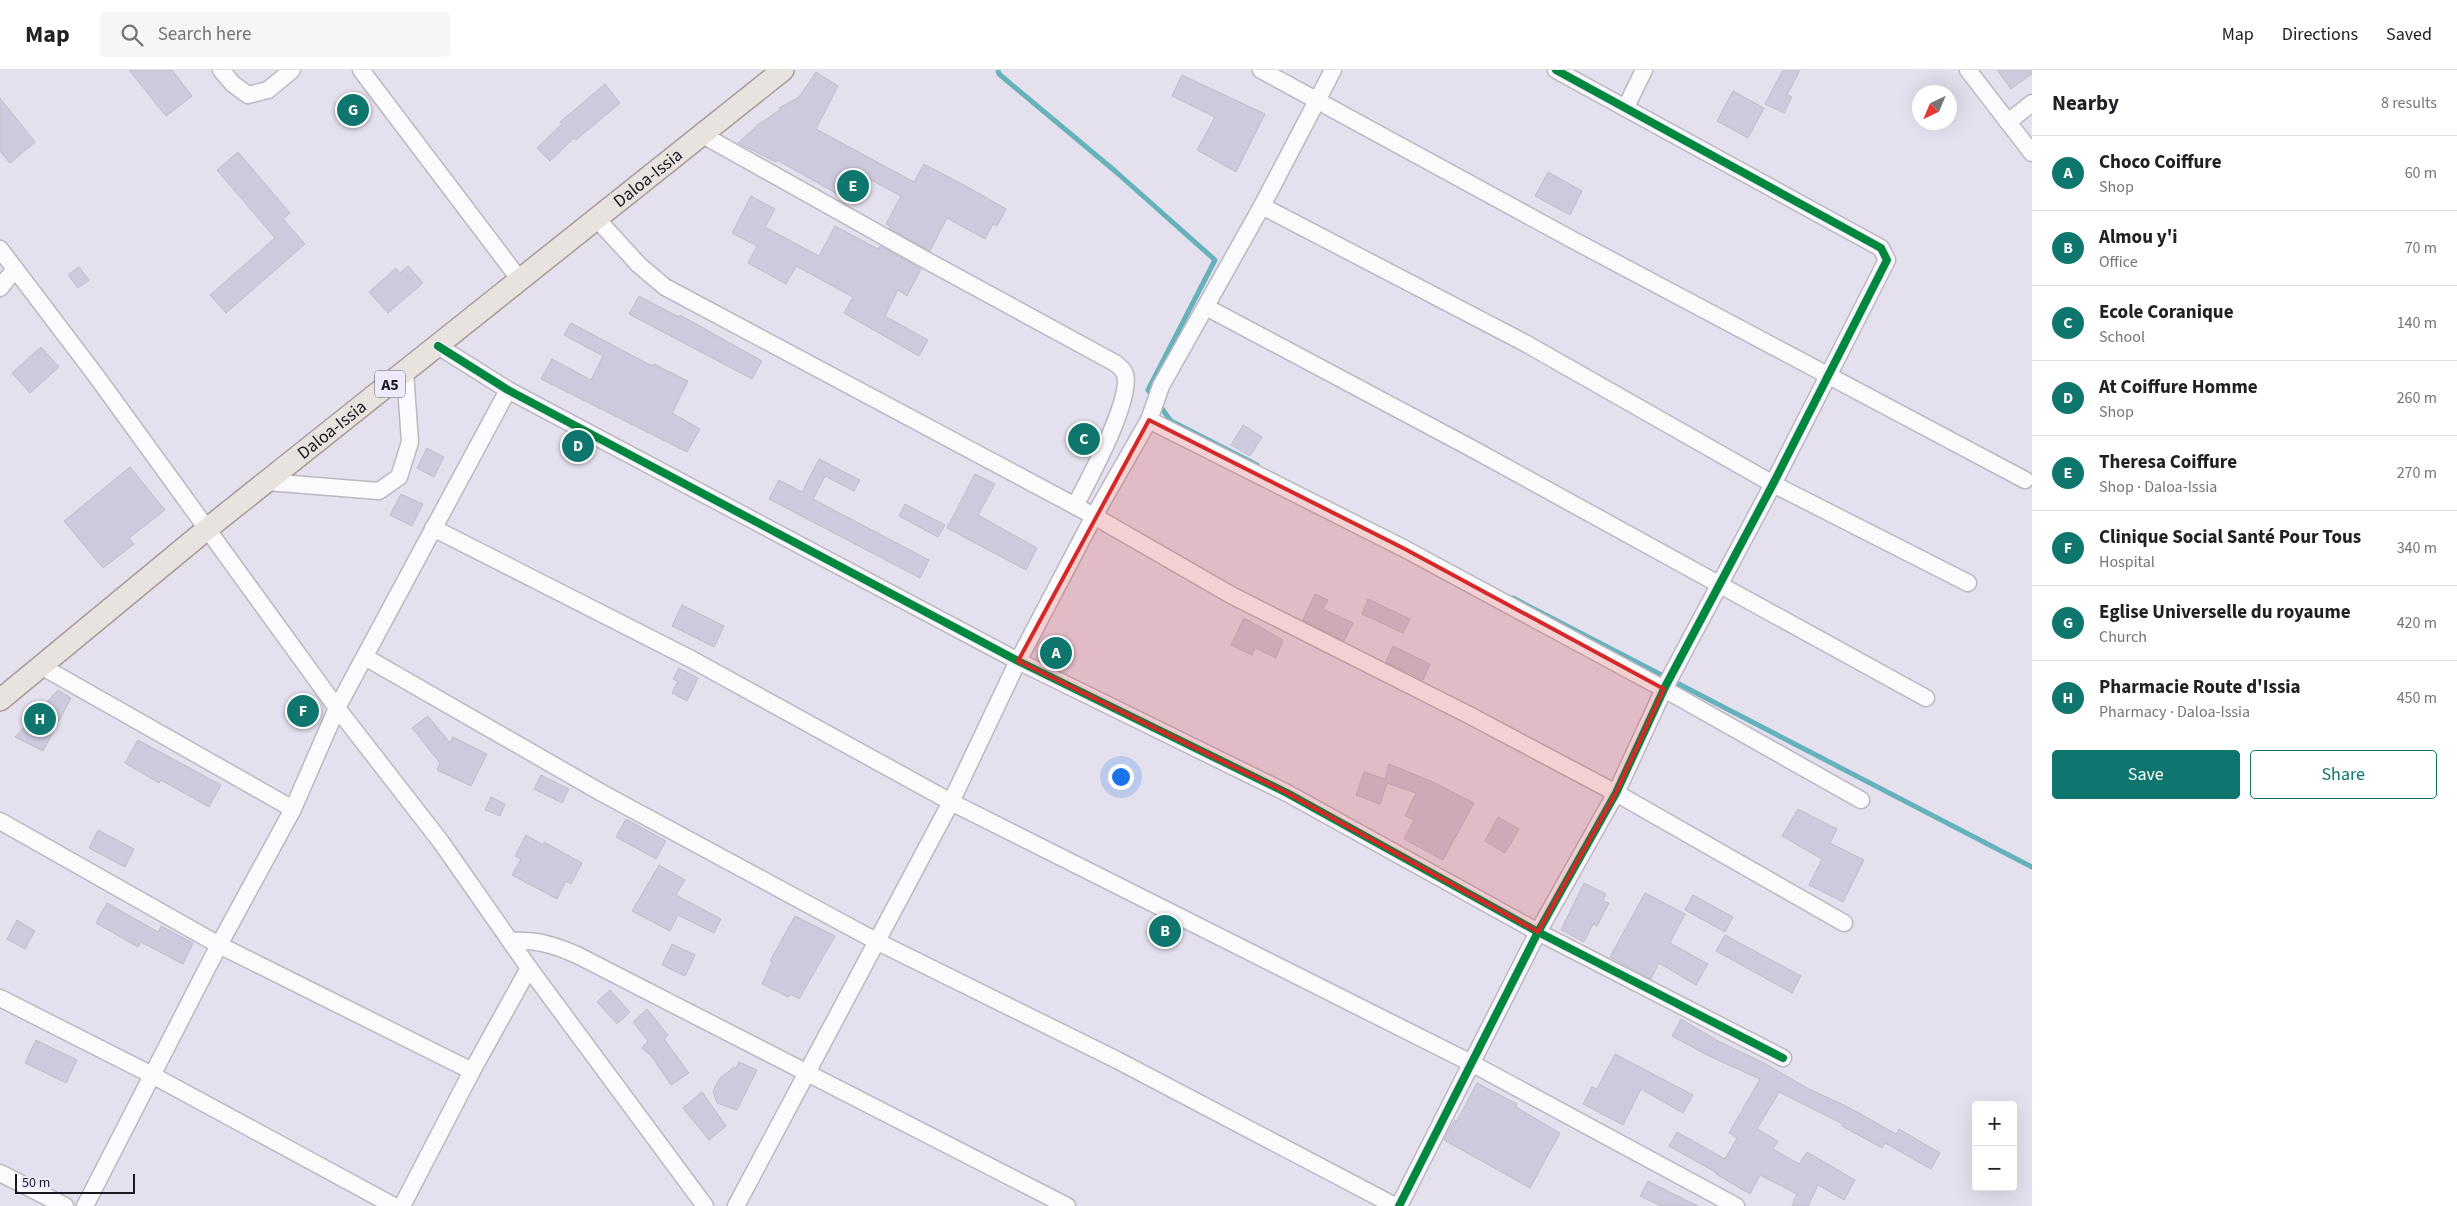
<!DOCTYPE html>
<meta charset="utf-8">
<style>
body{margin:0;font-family:"Source Sans 3",sans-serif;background:#f6f6f6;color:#202124}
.controls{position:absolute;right:15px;bottom:15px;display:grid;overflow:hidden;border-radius:5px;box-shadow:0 5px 20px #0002}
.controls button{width:45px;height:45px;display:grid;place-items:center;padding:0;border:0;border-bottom:1px solid #e0e0e0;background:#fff;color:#202124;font:25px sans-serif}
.compass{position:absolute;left:1912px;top:15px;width:45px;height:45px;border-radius:50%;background:#fff;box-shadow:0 5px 20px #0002;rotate:224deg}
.scale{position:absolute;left:15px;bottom:12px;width:120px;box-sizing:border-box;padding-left:5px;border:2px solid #1a1820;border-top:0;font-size:14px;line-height:18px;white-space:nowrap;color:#1a1820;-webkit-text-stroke:4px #eee9fc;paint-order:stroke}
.you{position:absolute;left:1120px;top:706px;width:18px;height:18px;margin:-12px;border:4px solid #fff;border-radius:50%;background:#1a73e8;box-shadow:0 0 0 8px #1a73e833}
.badge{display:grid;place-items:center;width:32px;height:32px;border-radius:50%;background:#0f766e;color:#fff;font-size:16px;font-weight:700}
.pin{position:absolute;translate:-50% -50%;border:2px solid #fff;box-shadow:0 1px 5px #0006}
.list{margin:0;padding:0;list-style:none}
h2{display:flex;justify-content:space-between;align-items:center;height:65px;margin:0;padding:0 20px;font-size:21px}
h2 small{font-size:16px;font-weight:400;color:#757577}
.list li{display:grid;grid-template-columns:32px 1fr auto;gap:15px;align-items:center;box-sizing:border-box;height:75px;padding:0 20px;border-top:1px solid #e0e0e0}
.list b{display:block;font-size:19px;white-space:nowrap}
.list p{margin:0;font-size:16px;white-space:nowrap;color:#757577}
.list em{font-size:16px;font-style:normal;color:#757577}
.actions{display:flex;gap:10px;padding:15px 20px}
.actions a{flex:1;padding:11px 0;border:1px solid #0f766e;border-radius:5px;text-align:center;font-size:18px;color:#0f766e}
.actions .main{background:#0f766e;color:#fff}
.icon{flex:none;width:28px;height:28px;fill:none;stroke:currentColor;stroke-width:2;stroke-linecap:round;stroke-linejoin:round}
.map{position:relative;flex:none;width:2032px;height:1136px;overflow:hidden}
header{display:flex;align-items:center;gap:30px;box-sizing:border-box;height:70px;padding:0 25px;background:#fff;border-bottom:1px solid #e0e0e0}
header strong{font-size:24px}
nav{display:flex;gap:28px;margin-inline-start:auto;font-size:18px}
.search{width:350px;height:45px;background:#f6f6f6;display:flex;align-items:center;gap:12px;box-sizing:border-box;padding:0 18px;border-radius:5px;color:#757577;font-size:19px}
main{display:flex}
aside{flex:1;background:#fff}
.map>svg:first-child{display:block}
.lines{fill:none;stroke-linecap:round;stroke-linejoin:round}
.stream{stroke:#65b1bc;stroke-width:5}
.building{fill:#cecadd;stroke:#c0bdc8}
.minor-casing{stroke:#bbb8c2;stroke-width:19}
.major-casing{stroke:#a89b99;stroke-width:24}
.minor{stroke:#fbfafc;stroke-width:16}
.major{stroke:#e9e3df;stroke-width:21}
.cycleway-casing{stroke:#eee9fc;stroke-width:11}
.cycleway{stroke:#00873e;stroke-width:8}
.marked{fill:#d62828;fill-opacity:0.2;stroke:#d62828;stroke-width:4;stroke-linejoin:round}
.labels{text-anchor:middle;stroke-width:4.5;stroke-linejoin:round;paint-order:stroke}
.shield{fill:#eee9fc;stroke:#5a5762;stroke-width:1}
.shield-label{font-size:16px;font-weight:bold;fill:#1a1820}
.street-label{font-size:18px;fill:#1a1820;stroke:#eee9fc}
</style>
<header>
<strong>Map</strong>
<div class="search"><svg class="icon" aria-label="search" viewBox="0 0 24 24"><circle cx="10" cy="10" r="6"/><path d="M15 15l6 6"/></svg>Search here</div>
<nav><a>Map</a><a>Directions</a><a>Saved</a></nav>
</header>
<main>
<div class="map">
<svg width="2032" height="1136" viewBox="0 0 2032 1136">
<rect width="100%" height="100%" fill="#e4e0ed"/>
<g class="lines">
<g class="stream">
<path d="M998 0 999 4 1115 101 1215 190 1148 320 1171 351 1257 395"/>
<path d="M1513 528 2032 797"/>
</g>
</g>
<g class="building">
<path d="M129 0H172L192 26 166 46Z"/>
<path d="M1783 0H1800L1787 25 1792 27 1784 43 1765 34Z"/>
<path d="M1997 0H2032V4L2011 19Z"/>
<path d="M816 2 838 16 816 59 914 112 924 94 964 115 1006 139 997 156 993 154 985 169 947 148 930 181 889 158 890 156 886 154 901 126 869 109 863 122 856 118 850 131 777 90 776 92 738 73 759 54 781 39 779 38 799 27Z"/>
<path d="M1182 5 1265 44 1236 102 1197 80 1215 47 1172 26Z"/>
<path d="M605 14 620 33 576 70 574 68 550 91 537 78 562 54 560 52Z"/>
<path d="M1733 21 1764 38 1748 68 1717 51Z"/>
<path d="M0 28 35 72 10 93 0 81Z"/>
<path d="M238 82 290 143 283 149 305 174 226 243 210 225 275 168 217 100Z"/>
<path d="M1548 102 1582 121 1570 145 1535 126Z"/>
<path d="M751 126 775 139 765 157 819 186 835 156 878 179 880 176 921 199 907 226 898 220 885 246 928 270 919 286 844 243 853 227 796 196 786 214 748 193 757 176 732 163Z"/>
<path d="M408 196 423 213 388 243 369 222 396 198 400 203Z"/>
<path d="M79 197 89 210 78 218 68 205Z"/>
<path d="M639 226 679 247 680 245 762 291 752 309 629 244Z"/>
<path d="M571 253 652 296 654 294 688 311 672 343 700 359 687 382 541 309 552 289 591 310 603 286 564 265Z"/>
<path d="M41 277 59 297 30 323 12 303Z"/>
<path d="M1243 355 1262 367 1250 386 1231 375Z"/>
<path d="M427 378 444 387 434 407 417 398Z"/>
<path d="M819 389 860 410 854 421 825 406 813 429 929 490 920 508 769 429 779 410 802 422Z"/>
<path d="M130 397 165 440 129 468 134 474 103 498 64 451Z"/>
<path d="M975 404 995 414 978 445 1037 478 1026 500 947 458Z"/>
<path d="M401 424 423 434 412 456 390 445Z"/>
<path d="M905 434 945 455 938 467 899 446Z"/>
<path d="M1315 524 1328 530 1323 539 1353 553 1344 571 1303 550Z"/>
<path d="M1368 529 1410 549 1403 563 1362 544Z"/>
<path d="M682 535 724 556 714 577 672 556Z"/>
<path d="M1244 548 1283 570 1276 588 1255 578 1252 585 1231 575Z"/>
<path d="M1393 576 1430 594 1423 610 1386 592Z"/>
<path d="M679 598 698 608 687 631 672 623 678 611 673 609Z"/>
<path d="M58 620 71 628 43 681 15 667Z"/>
<path d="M428 646 450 673 453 667 487 684 471 716 437 700 440 693 412 658Z"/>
<path d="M138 670 221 715 209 737 161 710 159 713 125 693Z"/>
<path d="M1389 694 1431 711 1474 733 1443 790 1404 769 1414 750 1405 746 1416 723 1387 713 1380 734 1356 725 1364 702 1385 709Z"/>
<path d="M541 705 569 719 562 733 534 719Z"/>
<path d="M491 727 505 734 500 746 485 740Z"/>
<path d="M1798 739 1837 759 1830 773 1864 790 1843 832 1809 815 1822 789 1782 766Z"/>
<path d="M1498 747 1519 759 1505 783 1485 771Z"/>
<path d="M626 749 666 771 656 789 616 767Z"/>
<path d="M98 760 134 779 125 797 89 778Z"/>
<path d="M526 765 543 775 544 772 582 793 571 814 566 811 557 829 512 805 521 789 515 786Z"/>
<path d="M659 795 685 810 676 825 721 849 714 863 678 845 670 861 632 841Z"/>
<path d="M1584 813 1606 824 1603 831 1609 833 1597 856 1593 854 1584 872 1561 860Z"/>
<path d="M1645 823 1685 844 1670 873 1708 894 1696 915 1659 893 1651 909 1610 887Z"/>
<path d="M1693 825 1733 847 1725 862 1685 840Z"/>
<path d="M107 833 158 862 161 856 193 873 183 894 141 872 138 877 96 853Z"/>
<path d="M795 846 835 866 799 929 790 924 788 927 762 914 772 892 770 891Z"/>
<path d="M17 850 35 861 25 879 7 869Z"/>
<path d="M1725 865 1801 906 1792 923 1716 881Z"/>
<path d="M672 874 695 885 685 906 662 895Z"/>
<path d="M610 920 630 942 617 954 597 932Z"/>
<path d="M647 939 668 965 664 969 689 1003 671 1015 652 987 642 978 648 971 633 952Z"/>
<path d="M1681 949 1720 972 1764 993 1809 1019 1848 1037 1896 1064 1899 1059 1940 1083 1931 1099 1885 1073 1882 1078 1842 1056 1843 1054 1779 1022 1757 1059 1778 1071 1773 1079 1799 1094 1807 1082 1855 1110 1844 1130 1818 1115 1808 1136H1792L1797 1124 1760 1105 1750 1124 1716 1104 1717 1103 1669 1076 1677 1062 1725 1089 1737 1068 1729 1063 1760 1009 1711 987 1672 966Z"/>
<path d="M36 970 77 990 66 1013 25 993Z"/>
<path d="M1615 984 1693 1025 1683 1043 1641 1019 1623 1055 1583 1034 1592 1017 1597 1019Z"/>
<path d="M739 992 757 1000 737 1040 717 1033 713 1021 719 1009 734 997 736 998Z"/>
<path d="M1477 1013 1517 1034 1516 1037 1560 1063 1530 1118 1444 1070 1455 1050 1457 1051Z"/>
<path d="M702 1022 726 1056 709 1070 683 1038Z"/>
<path d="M1648 1111 1698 1136H1661L1640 1126Z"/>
</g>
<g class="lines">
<g class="minor-casing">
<g id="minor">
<path d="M221 0 233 14 248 25 268 20 292 0"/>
<path d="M361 0 520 210"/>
<path d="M1261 0 1573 170 2025 410"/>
<path d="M1968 0 2032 83"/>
<path d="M1626 37 1644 0"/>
<path d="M2008 52 2032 33"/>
<path d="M701 64 924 189 1115 293C1119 296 1123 299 1125 304 1132 331 1089 409 1075 436"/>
<path d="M1262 136 1525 273 1773 414 1968 513"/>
<path d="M596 148 639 195 665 217 1094 446 1231 525 1467 644 1616 723 1844 853"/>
<path d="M0 179 97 307 337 638 441 772 529 898 705 1136"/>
<path d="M0 218 15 199"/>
<path d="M1206 237 1471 378 1926 628"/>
<path d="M438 276 508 320 1018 591 1287 723 1538 862 1783 988"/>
<path d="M1149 350 1405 479 1664 619 1861 730"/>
<path d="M267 412 379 421 399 407 410 372 405 302"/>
<path d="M433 458 691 589 951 732 1471 993 1736 1136"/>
<path d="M365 587 602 723 876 871 1117 990 1395 1136"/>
<path d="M41 596 293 739"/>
<path d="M0 751 219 875 472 1001"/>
<path d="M510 871C537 870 552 874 577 885L1067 1136"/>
<path d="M0 928 152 1005 394 1136"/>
<path d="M0 1103 65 1136"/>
<path d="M85 1136 219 875 293 739 337 638 508 320"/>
<path d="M402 1136 472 1001 529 898"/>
<path d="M736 1136 951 732 1018 591 1094 446 1149 350 1161 316 1262 136 1333 0"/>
<path d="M1399 1136 1538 862 1616 723 1665 617 1773 414 1887 190 1881 178 1556 0"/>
</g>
</g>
<g class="major-casing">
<g id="major">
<path id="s1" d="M0 630 207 459 783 0"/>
</g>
</g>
<use href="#minor" class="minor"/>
<use href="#major" class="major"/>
<g class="cycleway-casing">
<g id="cycleway">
<path d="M438 276 508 320 1018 591 1287 723 1538 862 1783 988"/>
<path d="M1399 1136 1538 862 1616 723 1665 617 1773 414 1887 190 1881 178 1556 0"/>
</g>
</g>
<use href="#cycleway" class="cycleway"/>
</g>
<path class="marked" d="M1149 350 1405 479 1664 619 1616 723 1538 862 1287 723 1018 591Z"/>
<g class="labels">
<rect class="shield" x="375" y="300.5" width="30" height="27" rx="4"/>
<g class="shield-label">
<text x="390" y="320">A5</text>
</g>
<g class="street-label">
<text dy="6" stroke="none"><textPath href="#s1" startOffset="832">Daloa-Issia</textPath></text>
<text dy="6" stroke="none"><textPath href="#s1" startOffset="428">Daloa-Issia</textPath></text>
</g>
</g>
</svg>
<div class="controls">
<button>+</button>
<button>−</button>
</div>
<svg class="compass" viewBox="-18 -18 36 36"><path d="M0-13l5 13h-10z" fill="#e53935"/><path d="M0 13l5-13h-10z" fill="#757577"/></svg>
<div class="scale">50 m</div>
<div class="you"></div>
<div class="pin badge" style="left:1056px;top:583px">A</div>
<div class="pin badge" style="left:1165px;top:861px">B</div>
<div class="pin badge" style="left:1084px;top:369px">C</div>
<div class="pin badge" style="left:578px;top:376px">D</div>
<div class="pin badge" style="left:853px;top:116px">E</div>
<div class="pin badge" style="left:303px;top:641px">F</div>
<div class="pin badge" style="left:353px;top:40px">G</div>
<div class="pin badge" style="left:40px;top:649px">H</div>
</div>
<aside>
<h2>Nearby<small>8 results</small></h2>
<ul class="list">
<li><span class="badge">A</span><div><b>Choco Coiffure</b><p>Shop</p></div><em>60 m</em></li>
<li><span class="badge">B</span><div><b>Almou y'i</b><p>Office</p></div><em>70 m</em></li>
<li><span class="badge">C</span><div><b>Ecole Coranique</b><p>School</p></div><em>140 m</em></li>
<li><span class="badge">D</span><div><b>At Coiffure Homme</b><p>Shop</p></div><em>260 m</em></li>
<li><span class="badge">E</span><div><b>Theresa Coiffure</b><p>Shop · Daloa-Issia</p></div><em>270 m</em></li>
<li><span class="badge">F</span><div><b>Clinique Social Santé Pour Tous</b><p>Hospital</p></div><em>340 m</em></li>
<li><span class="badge">G</span><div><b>Eglise Universelle du royaume</b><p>Church</p></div><em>420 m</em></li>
<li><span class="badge">H</span><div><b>Pharmacie Route d'Issia</b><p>Pharmacy · Daloa-Issia</p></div><em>450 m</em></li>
</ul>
<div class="actions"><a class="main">Save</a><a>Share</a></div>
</aside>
</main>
